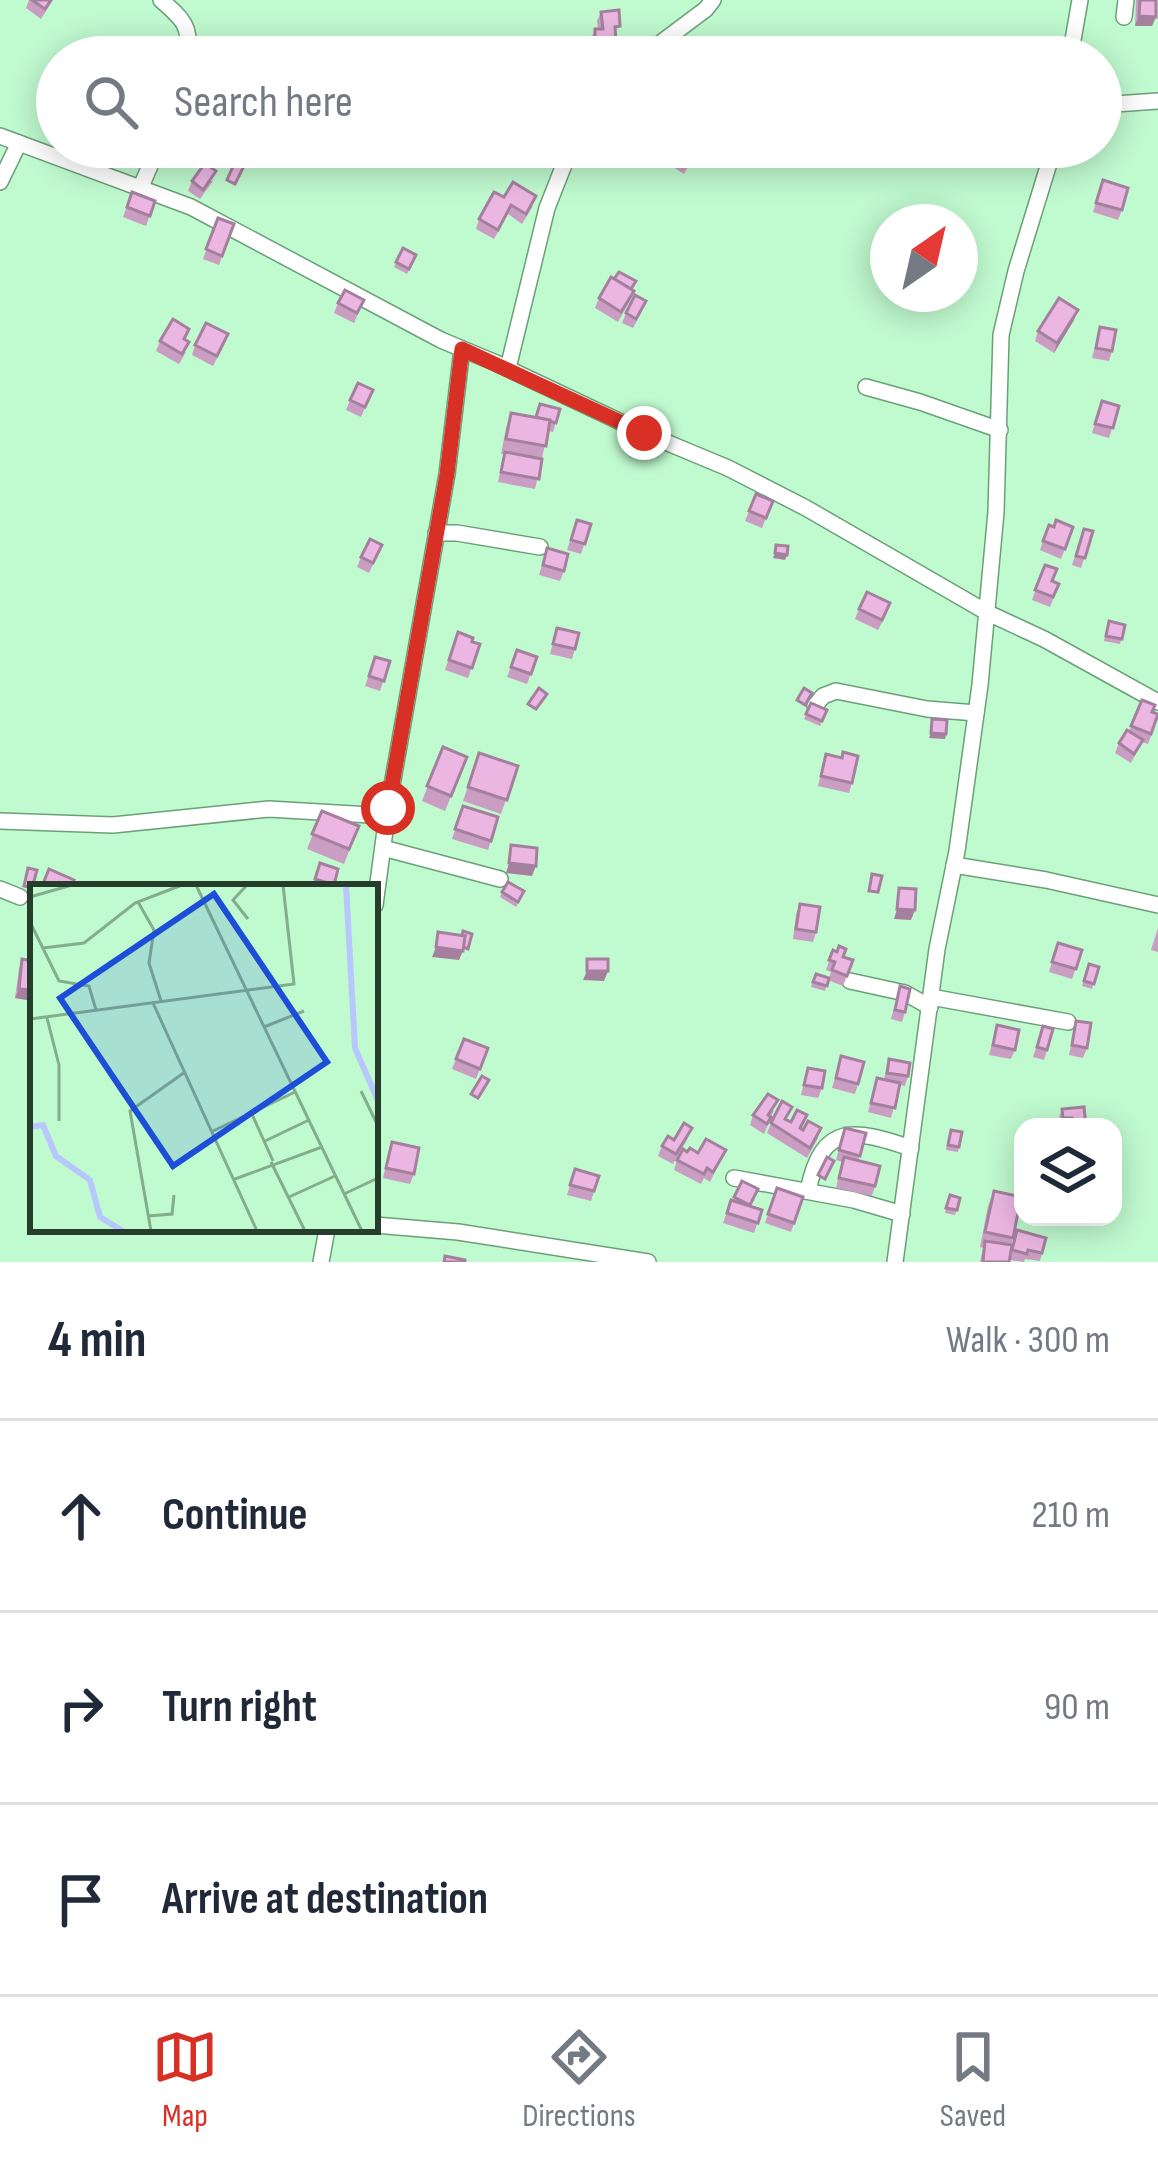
<!DOCTYPE html>
<meta charset="utf-8">
<style>
body{margin:0;font-family:"Sofia Sans Condensed",sans-serif;background:#f6f6f7;color:#1f2937}
.controls{position:absolute;right:36px;bottom:36px;display:grid;overflow:hidden;border-radius:24px;box-shadow:0 6px 30px #0003}
.controls button{width:108px;height:108px;display:grid;place-items:center;padding:0;border:0;border-bottom:3px solid #e0e1e3;background:#fff;color:#1f2937;font:60px sans-serif}
.compass{position:absolute;left:870px;top:204px;width:108px;height:108px;border-radius:50%;background:#fff;box-shadow:0 6px 30px #0003;rotate:34deg}
.stop{position:absolute;width:36px;height:36px;margin:-27px;border:9px solid #d93025;border-radius:50%;background:#fff}
.stop.end{background:#d93025;border-color:#fff;box-shadow:0 3px 12px #0008}
.list{margin:0;padding:0;list-style:none}
h2{display:flex;justify-content:space-between;align-items:center;height:156px;margin:0;padding:0 48px;font-size:51px}
h2 small{font-size:39px;font-weight:400;color:#747a83}
.list li{display:grid;grid-template-columns:78px 1fr auto;gap:36px;align-items:center;box-sizing:border-box;height:192px;padding:0 48px;border-top:3px solid #e0e1e3}
.list b{display:block;font-size:45px;white-space:nowrap}
.list em{font-size:39px;font-style:normal;color:#747a83}
.icon{flex:none;width:66px;height:66px;fill:none;stroke:currentColor;stroke-width:2;stroke-linecap:round;stroke-linejoin:round}
.map{position:relative;flex:none;width:1158px;height:1262px;overflow:hidden}
.search{position:absolute;background:#fff;box-shadow:0 6px 30px #0003;left:36px;right:36px;top:36px;height:132px;display:flex;align-items:center;gap:30px;box-sizing:border-box;padding:0 42px;border-radius:66px;color:#747a83;font-size:45px}
.sheet{height:732px;background:#fff}
nav{display:flex;justify-content:space-around;align-items:center;box-sizing:border-box;height:168px;border-top:3px solid #e0e1e3;background:#fff;font-size:33px;color:#747a83}
nav a{display:grid;justify-items:center;gap:6px}
nav .on{color:#d93025}
.map>svg:first-child{display:block}
.lines{fill:none;stroke-linecap:round;stroke-linejoin:round}
.street-casing{stroke:#6aa079;stroke-width:18}
.street{stroke:#fff;stroke-width:15}
.wall{fill:#ca9dc2}
.shaded-wall{fill:#a4809e}
.building{fill:#ebb7e2;stroke:#a4809e;stroke-width:3}
.route{stroke:#d93025;stroke-width:15}
.inset-river{fill:none;stroke:#b8c8ff;stroke-width:6}
.inset-road{fill:none;stroke:#82ae8e;stroke-width:3}
.view{fill:#1d4ed8;fill-opacity:0.15;stroke:#1d4ed8;stroke-width:6}
.inset-edge{fill:none;stroke:#263d2c;stroke-width:6}
</style>
<div class="map">
<svg width="1158" height="1262" viewBox="0 0 1158 1262">
<rect width="100%" height="100%" fill="#c0facf"/>
<g class="lines">
<g class="street-casing">
<g id="street">
<path d="M161 0C184 20 190 25 189 57"/>
<path d="M1124 17 1126 0"/>
<path d="M642 57 706 9 713 0"/>
<path d="M1070 57 1080 0"/>
<path d="M1101 105 1158 101"/>
<path d="M0 136 191 207 441 340 496 363 644 433 728 468 806 508 988 613 1044 639 1158 702"/>
<path d="M0 182 19 143"/>
<path d="M140 189 158 147"/>
<path d="M508 368 547 208 571 147"/>
<path d="M866 387 920 402 1000 430"/>
<path d="M436 533H457L540 547"/>
<path d="M815 706 823 696 836 691 927 709 976 713"/>
<path d="M0 821 113 825 269 809 387 816"/>
<path d="M383 848 500 879"/>
<path d="M954 865 1046 880 1158 905"/>
<path d="M0 889 20 897"/>
<path d="M375 905 388 808 447 474 462 349"/>
<path d="M850 981 905 993 930 1007"/>
<path d="M931 997 1068 1022"/>
<path d="M734 1178 854 1200 902 1214"/>
<path d="M808 1191C822 1120 856 1130 911 1148"/>
<path d="M375 1225 458 1232 648 1262"/>
<path d="M321 1262 327 1229"/>
<path d="M895 1262 937 949 957 851 980 685 996 512 1001 335 1016 271 1054 147"/>
</g>
</g>
<use href="#street" class="street"/>
</g>
<g class="wall">
<path d="M29 0H53L41 19 26 8Z"/>
<path d="M1136 0H1156L1152 26H1135Z"/>
<path d="M601 12 617 36 612 50H591V39L595 29H598L597 21Z"/>
<path d="M349 147H378L369 162 349 149Z"/>
<path d="M666 147H710L703 159 695 154 684 174 661 159Z"/>
<path d="M1103 180 1122 210 1118 220 1093 212Z"/>
<path d="M192 181H213L200 199 188 191Z"/>
<path d="M132 192 155 201 146 226 123 217Z"/>
<path d="M504 197 533 206 522 224 508 214 494 239 476 229 479 219Z"/>
<path d="M218 218 234 224 219 265 203 259Z"/>
<path d="M403 248 416 255 407 274 394 267Z"/>
<path d="M632 289 630 301 618 322 595 308 599 298Z"/>
<path d="M364 300 354 323 334 313 338 303Z"/>
<path d="M642 311 633 328 622 323 626 313Z"/>
<path d="M1074 320 1054 353 1035 341 1038 331Z"/>
<path d="M1100 327 1112 351 1109 361 1092 358Z"/>
<path d="M160 341 186 352 179 364 156 351Z"/>
<path d="M224 344 213 366 192 355 195 345Z"/>
<path d="M373 390 361 417 346 410 350 400Z"/>
<path d="M1102 401 1119 406 1109 438 1092 433Z"/>
<path d="M560 409 553 432 548 431 535 489 498 482 504 454H501L506 428 511 413 535 418Z"/>
<path d="M756 494 773 501 762 528 745 521Z"/>
<path d="M577 520 591 524 581 554 567 550Z"/>
<path d="M1054 527H1073L1061 559 1040 550 1043 541Z"/>
<path d="M1084 529 1093 531 1081 568 1072 565Z"/>
<path d="M382 545 369 573 357 567 361 557Z"/>
<path d="M547 548 564 571 560 581 539 575Z"/>
<path d="M1045 565 1052 581 1059 584 1050 607 1032 600Z"/>
<path d="M859 609 887 613 878 630 855 619Z"/>
<path d="M1109 621 1125 625 1120 644 1104 641Z"/>
<path d="M557 628 575 649 572 659 550 654Z"/>
<path d="M458 632 480 644 468 678 445 670Z"/>
<path d="M517 650 537 657 527 684 507 677Z"/>
<path d="M375 657 390 661 380 691 365 686Z"/>
<path d="M1142 700 1158 717 1148 744 1142 742 1131 763 1115 753 1119 743 1129 731Z"/>
<path d="M811 703 827 710 820 726 804 719Z"/>
<path d="M443 747 467 757 445 811 422 801Z"/>
<path d="M479 753 518 766 501 814 463 801Z"/>
<path d="M826 754 852 783 849 793 818 786Z"/>
<path d="M463 806 498 817 488 850 452 839Z"/>
<path d="M322 811 359 826 344 864 307 849Z"/>
<path d="M320 863 338 869 333 887H312Z"/>
<path d="M502 892 522 896 516 907 500 897Z"/>
<path d="M800 904 816 932 813 942 793 939 796 914Z"/>
<path d="M1158 928V952L1151 950Z"/>
<path d="M1058 943 1082 950 1072 979 1049 972Z"/>
<path d="M833 950 853 960 843 986 828 980 825 991 811 987 816 974 829 978 831 972 826 970Z"/>
<path d="M22 959 33 961V1001L15 998 19 969Z"/>
<path d="M1089 964 1099 967 1092 989 1082 986Z"/>
<path d="M900 986 905 1012 902 1022 891 1019Z"/>
<path d="M1076 1021 1087 1048 1083 1058 1069 1055Z"/>
<path d="M997 1025 1015 1050 1011 1059 989 1055Z"/>
<path d="M1043 1026 1047 1050 1044 1060 1033 1057Z"/>
<path d="M464 1039 488 1048 476 1079 452 1069Z"/>
<path d="M841 1056 858 1084 855 1094 832 1088Z"/>
<path d="M889 1059 908 1076 905 1086 900 1085 891 1118 868 1112 877 1078 884 1079Z"/>
<path d="M808 1068 822 1088 818 1098 801 1095Z"/>
<path d="M1062 1109 1086 1127H1060L1059 1118Z"/>
<path d="M774 1110 764 1134 750 1125 753 1115Z"/>
<path d="M787 1120 818 1138 807 1158 767 1133 771 1123Z"/>
<path d="M845 1128 866 1133 858 1161 875 1186 872 1196 836 1188 842 1162 836 1160Z"/>
<path d="M949 1135 959 1147 958 1152 946 1150Z"/>
<path d="M688 1138 673 1164 658 1156 662 1146 674 1140Z"/>
<path d="M392 1142 414 1174 410 1184 383 1178Z"/>
<path d="M726 1150 710 1182 704 1178 701 1184 674 1170 677 1160 687 1152 698 1153Z"/>
<path d="M575 1169 599 1176 591 1201 567 1195Z"/>
<path d="M742 1181 751 1207 762 1210 754 1233 723 1223 731 1200 733 1201Z"/>
<path d="M777 1188 803 1197 791 1232 765 1223Z"/>
<path d="M994 1191 1013 1238 1011 1245 1046 1238 1040 1261 1025 1259 1024 1262 1010 1260 1009 1262H980L983 1248 980 1247 988 1206Z"/>
<path d="M950 1195 960 1198 955 1215 945 1213Z"/>
</g>
<g class="shaded-wall">
<path d="M1139 16 1156 17 1152 26H1135Z"/>
<path d="M595 41H616L612 50H591Z"/>
<path d="M1078 310 1074 320 1054 353 1057 343Z"/>
<path d="M775 553 787 555 785 560 773 558Z"/>
<path d="M931 733 946 734 945 739 929 738Z"/>
<path d="M509 863 536 866 532 876 506 873Z"/>
<path d="M897 909 915 910 911 920 894 919Z"/>
<path d="M436 947 463 951 459 960 432 957Z"/>
<path d="M587 971H608L604 981 583 980Z"/>
<path d="M19 989 33 990V1001L15 998Z"/>
<path d="M1063 1118H1072L1069 1127H1060Z"/>
</g>
<g class="building">
<path d="M32 0H51L45 9Z"/>
<path d="M1140 0H1156V17L1139 16Z"/>
<path d="M619 10 620 26 615 27 616 41H595V29H603L601 12Z"/>
<path d="M666 147H690L696 151 688 164 664 150Z"/>
<path d="M235 162 244 166 235 184 227 180Z"/>
<path d="M205 163 216 171 203 190 192 181Z"/>
<path d="M1103 180 1128 188 1122 210 1096 203Z"/>
<path d="M513 182 536 196 526 214 511 205 498 230 479 219 494 192 504 197Z"/>
<path d="M132 192 155 201 150 216 127 207Z"/>
<path d="M218 218 234 224 222 256 206 249Z"/>
<path d="M403 248 416 255 409 269 396 262Z"/>
<path d="M619 272 636 281 631 289 614 279Z"/>
<path d="M611 277 634 291 621 312 599 298Z"/>
<path d="M345 290 364 300 357 313 338 303Z"/>
<path d="M635 295 646 301 636 319 626 313Z"/>
<path d="M1059 298 1078 310 1057 343 1038 331Z"/>
<path d="M173 319 189 329 184 339 189 342 182 354 160 341Z"/>
<path d="M206 323 228 334 217 356 195 345Z"/>
<path d="M1100 327 1116 330 1112 351 1096 348Z"/>
<path d="M358 383 373 390 365 407 350 400Z"/>
<path d="M1102 401 1119 406 1113 428 1095 424Z"/>
<path d="M540 404 560 409 556 423 536 417Z"/>
<path d="M511 413 550 420 546 446 506 439Z"/>
<path d="M505 452 542 459 539 479 501 472Z"/>
<path d="M756 494 773 501 766 518 749 511Z"/>
<path d="M577 520 591 524 585 544 571 540Z"/>
<path d="M1056 520 1073 527 1065 549 1043 541 1049 525 1054 527Z"/>
<path d="M1084 529 1093 531 1085 558 1076 556Z"/>
<path d="M370 539 382 545 373 563 361 557Z"/>
<path d="M776 545 788 546 787 555 775 553Z"/>
<path d="M547 548 568 554 564 571 543 565Z"/>
<path d="M1045 565 1057 569 1052 581 1059 584 1053 597 1035 590Z"/>
<path d="M867 592 890 603 882 620 859 609Z"/>
<path d="M1109 621 1125 625 1122 639 1106 636Z"/>
<path d="M557 628 579 633 575 649 553 644Z"/>
<path d="M458 632 473 638 472 642 480 644 472 668 449 660Z"/>
<path d="M517 650 537 657 531 674 511 667Z"/>
<path d="M375 657 390 661 384 681 369 676Z"/>
<path d="M539 688 547 694 536 709 528 704Z"/>
<path d="M804 688 812 693 805 705 797 700Z"/>
<path d="M1142 700 1155 705 1152 712 1158 714 1151 734 1131 726Z"/>
<path d="M811 703 827 710 822 721 806 714Z"/>
<path d="M932 719 947 720 946 734 931 733Z"/>
<path d="M1127 730 1143 740 1134 754 1119 743Z"/>
<path d="M443 747 467 757 451 796 427 786Z"/>
<path d="M843 752 858 756 852 783 821 776 826 754 842 758Z"/>
<path d="M479 753 518 766 507 800 468 787Z"/>
<path d="M463 806 498 817 491 841 455 829Z"/>
<path d="M322 811 359 826 349 849 312 834Z"/>
<path d="M511 845 537 848 536 866 509 863Z"/>
<path d="M320 863 338 869 334 885 315 879Z"/>
<path d="M28 868 37 870 32 888 24 886Z"/>
<path d="M49 869 74 880 71 887 42 886Z"/>
<path d="M872 874 882 876 878 892 869 891Z"/>
<path d="M508 882 524 891 518 902 502 892Z"/>
<path d="M899 888 916 889 915 910 897 909Z"/>
<path d="M800 904 820 907 816 932 796 929Z"/>
<path d="M463 931 472 934 468 949 463 947 465 936H462Z"/>
<path d="M438 932 465 936 463 951 436 947Z"/>
<path d="M1058 943 1082 950 1076 969 1052 962Z"/>
<path d="M839 946 846 949 843 957 853 960 847 976 832 970 835 962 829 960 833 950 837 952Z"/>
<path d="M22 959 33 961V990L19 989Z"/>
<rect x="587" y="959" width="21" height="12"/>
<path d="M1089 964 1099 967 1094 984 1084 981Z"/>
<path d="M816 974 829 978 827 986 813 982Z"/>
<path d="M900 986 910 989 905 1012 895 1010Z"/>
<path d="M1076 1021 1091 1023 1087 1048 1072 1045Z"/>
<path d="M997 1025 1019 1030 1015 1050 993 1045Z"/>
<path d="M1043 1026 1053 1029 1047 1050 1037 1047Z"/>
<path d="M464 1039 488 1048 480 1069 456 1059Z"/>
<path d="M841 1056 864 1062 858 1084 836 1078Z"/>
<path d="M889 1059 910 1063 908 1076 887 1073Z"/>
<path d="M808 1068 825 1071 822 1088 804 1085Z"/>
<path d="M482 1076 489 1080 478 1098 471 1094Z"/>
<path d="M877 1078 900 1083 895 1108 871 1103Z"/>
<path d="M768 1094 778 1100 768 1115 771 1117 767 1124 753 1115Z"/>
<path d="M782 1101 792 1107 785 1119 791 1122 797 1110 807 1115 800 1128 803 1130 808 1121 821 1128 810 1148 771 1123Z"/>
<path d="M1084 1107 1086 1127H1073L1072 1118H1063L1062 1109Z"/>
<path d="M684 1123 692 1128 676 1154 662 1146 668 1136 674 1140Z"/>
<path d="M845 1128 866 1133 860 1156 839 1150Z"/>
<path d="M951 1130 962 1132 959 1147 948 1145Z"/>
<path d="M706 1139 726 1150 713 1172 707 1168 704 1174 677 1160 683 1149 687 1152 690 1148 698 1153Z"/>
<path d="M392 1142 419 1148 414 1174 386 1168Z"/>
<path d="M827 1157 834 1161 825 1179 818 1175Z"/>
<path d="M844 1157 880 1166 875 1186 839 1178Z"/>
<path d="M575 1169 599 1176 594 1191 570 1185Z"/>
<path d="M742 1181 758 1189 750 1205 734 1197Z"/>
<path d="M777 1188 803 1197 794 1223 768 1214Z"/>
<path d="M994 1191 1021 1197 1013 1238 985 1232Z"/>
<path d="M950 1195 960 1198 957 1210 946 1208Z"/>
<path d="M731 1200 762 1210 758 1223 727 1213Z"/>
<path d="M1017 1230 1046 1238 1042 1253 1028 1250 1027 1254 1012 1250Z"/>
<path d="M985 1241 1012 1245 1009 1262H983Z"/>
<path d="M445 1256 465 1260V1262H444Z"/>
</g>
<g class="lines">
<path class="route" d="M388 808 447 474 462 349 644 433"/>
</g>
<g transform="translate(30 884)">
<rect width="348" height="348" fill="#c0facf"/>
<path class="inset-river" d="M316 1 325 164 348 217M0 243 13 241 26 272 60 296 70 333 93 347"/>
<path class="inset-road" d="M166 1 332 347M217 1 203 16 218 35M0 13 42 1M108 18 124 46 119 79 131 117M0 38 29 97 59 102 66 126M13 64 54 59 105 19 152 1M123 119 227 347M17 134 29 181V237M0 135 264 100 253 1M234 143 274 127M331 207 348 242M221 228 243 277M183 247 265 208M235 257 279 236M241 278 275 347M205 295 292 263M314 310 348 294M259 313 305 292M118 332 142 330 144 311M121 347 100 227 155 188"/>
<path class="view" d="M184 10 297 178 143 282 30 114Z"/>
<rect width="348" height="348" class="inset-edge"/>
</g>
</svg>
<div class="controls">
<button><svg class="icon" aria-label="layers" viewBox="0 0 24 24"><path d="M12 4l9 5-9 5-9-5zM3 14l9 5 9-5"/></svg></button>
</div>
<svg class="compass" viewBox="-18 -18 36 36"><path d="M0-13l5 13h-10z" fill="#e53935"/><path d="M0 13l5-13h-10z" fill="#747a83"/></svg>
<div class="stop" style="left:388px;top:808px"></div>
<div class="stop end" style="left:644px;top:433px"></div>
<div class="search"><svg class="icon" aria-label="search" viewBox="0 0 24 24"><circle cx="10" cy="10" r="6"/><path d="M15 15l6 6"/></svg>Search here</div>
</div>
<section class="sheet">
<h2>4 min<small>Walk · 300 m</small></h2>
<ul class="list">
<li><svg class="icon" aria-label="ahead" viewBox="0 0 24 24"><path d="M12 20V5M6 11l6-6 6 6"/></svg><div><b>Continue</b></div><em>210 m</em></li>
<li><svg class="icon" aria-label="right" viewBox="0 0 24 24"><path d="M7 20v-9h11M14 6l5 5-5 5"/></svg><div><b>Turn right</b></div><em>90 m</em></li>
<li><svg class="icon" aria-label="arrive" viewBox="0 0 24 24"><path d="M6 21V4h12l-3 4 3 4H6"/></svg><div><b>Arrive at destination</b></div></li>
</ul>
</section>
<nav>
<a class="on"><svg class="icon" aria-label="map" viewBox="0 0 24 24"><path d="M3 6l6-2 6 2 6-2v14l-6 2-6-2-6 2zM9 4v14M15 6v14"/></svg>Map</a>
<a><svg class="icon" aria-label="directions" viewBox="0 0 24 24"><path d="M12 3l9 9-9 9-9-9zM9 14v-3h6M13 9l2 2-2 2"/></svg>Directions</a>
<a><svg class="icon" aria-label="saved" viewBox="0 0 24 24"><path d="M7 4h10v16l-5-4-5 4z"/></svg>Saved</a>
</nav>
